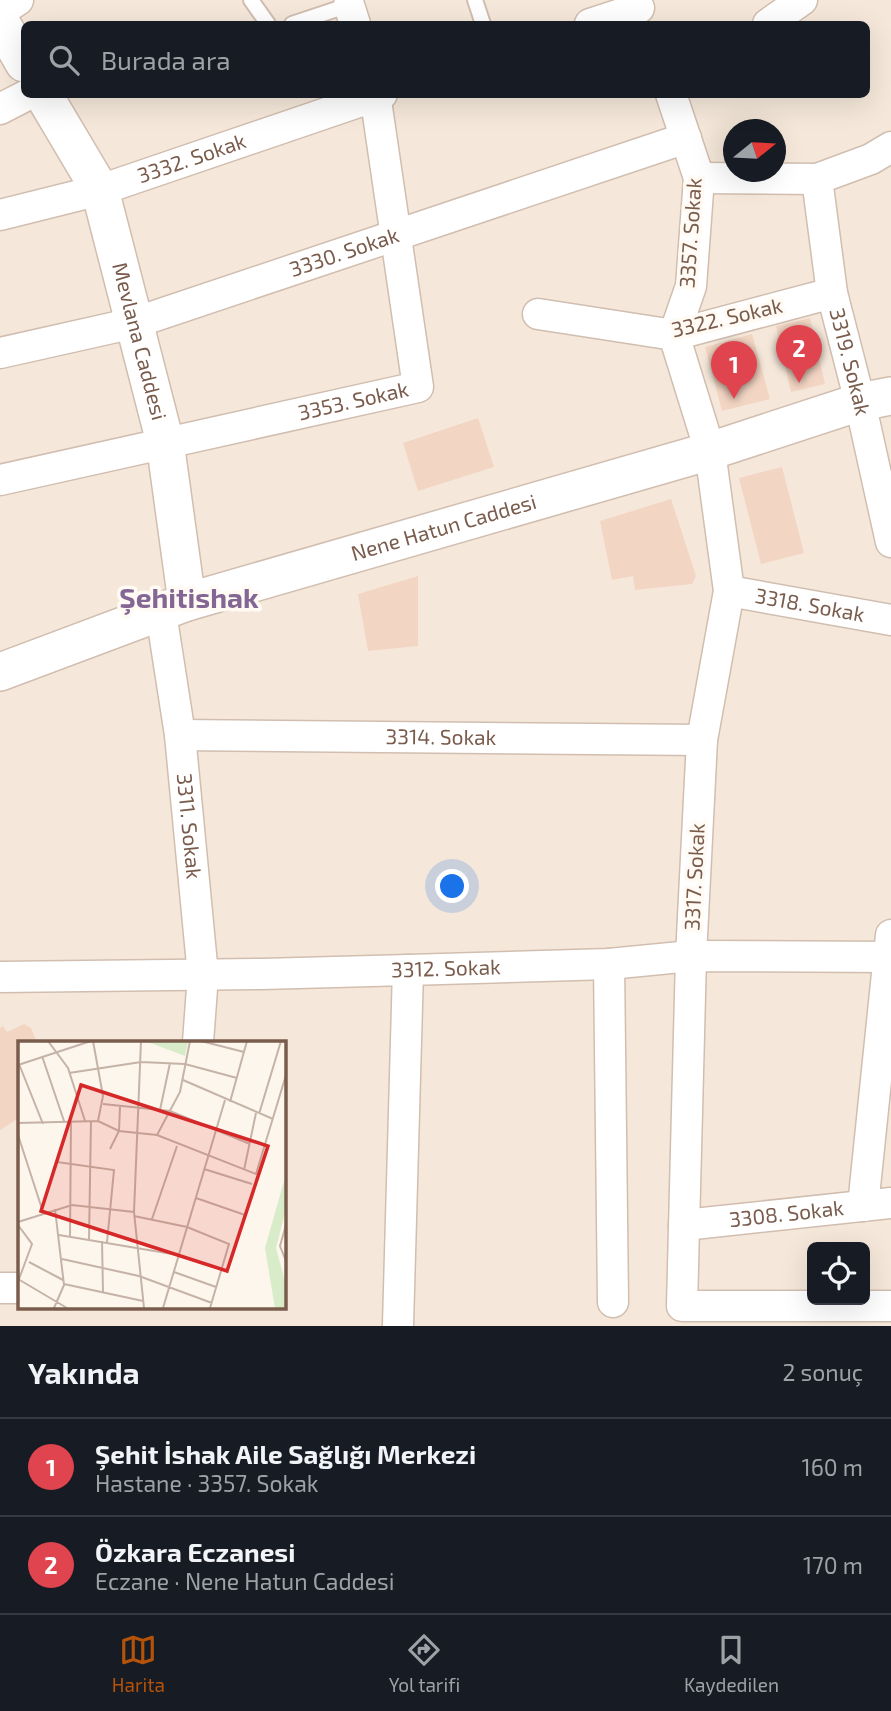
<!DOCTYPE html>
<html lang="tr">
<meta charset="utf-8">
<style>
body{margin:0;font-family:"Exo 2",sans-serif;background:#20242c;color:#f1f3f6}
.controls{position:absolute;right:21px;bottom:21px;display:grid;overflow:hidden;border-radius:10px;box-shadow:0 7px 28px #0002}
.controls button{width:63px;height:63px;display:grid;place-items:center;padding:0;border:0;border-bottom:2px solid #363941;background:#171b24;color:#f1f3f6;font:35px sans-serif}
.compass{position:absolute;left:723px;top:119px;width:63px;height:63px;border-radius:50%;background:#171b24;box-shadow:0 7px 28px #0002;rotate:72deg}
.you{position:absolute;left:453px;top:887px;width:24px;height:24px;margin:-18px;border:5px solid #fff;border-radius:50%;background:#1a73e8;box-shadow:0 0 0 10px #1a73e833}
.badge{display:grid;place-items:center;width:46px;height:46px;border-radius:50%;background:#b45309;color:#fff;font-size:23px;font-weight:700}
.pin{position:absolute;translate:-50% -58px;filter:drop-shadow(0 2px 4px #0008)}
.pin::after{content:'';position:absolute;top:37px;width:24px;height:21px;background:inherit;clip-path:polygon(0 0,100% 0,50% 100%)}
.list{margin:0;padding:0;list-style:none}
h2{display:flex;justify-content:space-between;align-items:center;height:91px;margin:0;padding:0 28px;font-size:30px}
h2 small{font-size:23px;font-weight:400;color:#9ea1a6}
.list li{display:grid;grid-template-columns:46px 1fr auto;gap:21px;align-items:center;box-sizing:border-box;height:98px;padding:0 28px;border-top:2px solid #363941}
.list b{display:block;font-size:26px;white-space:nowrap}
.list p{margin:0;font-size:23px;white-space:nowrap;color:#9ea1a6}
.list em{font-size:23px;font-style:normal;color:#9ea1a6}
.icon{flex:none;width:38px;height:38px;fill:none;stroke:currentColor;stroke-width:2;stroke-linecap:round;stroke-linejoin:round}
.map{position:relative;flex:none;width:891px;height:1326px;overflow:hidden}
.search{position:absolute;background:#171b24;box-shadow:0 7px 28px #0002;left:21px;right:21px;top:21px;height:77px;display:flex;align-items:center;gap:18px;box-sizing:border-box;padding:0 24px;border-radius:10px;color:#9ea1a6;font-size:26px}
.sheet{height:287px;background:#171b24}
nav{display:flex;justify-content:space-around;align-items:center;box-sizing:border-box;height:98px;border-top:2px solid #363941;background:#171b24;font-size:19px;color:#9ea1a6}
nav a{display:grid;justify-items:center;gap:4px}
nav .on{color:#b45309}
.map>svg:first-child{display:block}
.residential{fill:#f5e8da;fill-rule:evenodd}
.building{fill:#f3d5c3}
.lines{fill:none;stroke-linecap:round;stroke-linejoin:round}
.service-casing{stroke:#d1beb0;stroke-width:18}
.minor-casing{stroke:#d1beb0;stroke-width:33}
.tertiary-casing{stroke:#d1beb0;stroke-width:40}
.service{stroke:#fff;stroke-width:14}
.minor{stroke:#fff;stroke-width:30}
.tertiary{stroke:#fff;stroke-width:37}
.labels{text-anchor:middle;stroke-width:7;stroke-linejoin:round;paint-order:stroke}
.street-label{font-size:21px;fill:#7a5c4d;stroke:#fffaf3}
.district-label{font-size:28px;font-weight:bold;fill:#846695;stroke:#fffaf3}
.inset-road{fill:none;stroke:#c5b3a7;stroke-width:2}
.view{fill:#d62828;fill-opacity:0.15;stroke:#d62828;stroke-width:3.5}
.inset-edge{fill:none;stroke:#7a5c4d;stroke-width:3.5}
</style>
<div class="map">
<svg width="891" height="1326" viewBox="0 0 891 1326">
<rect width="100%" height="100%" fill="#fdf6ec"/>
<path class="residential" d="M0 0H891V1326H0ZM24 24H866V94H24ZM734 130H776V172H734ZM19 1042H284V1307H19ZM812 1247H865V1300H812Z"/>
<g class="building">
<path d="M810 318 825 384 791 392 776 326Z"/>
<path d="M752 334 770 399 722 411 705 347Z"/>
<path d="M478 418 494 467 418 491 403 443Z"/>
<path d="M782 467 804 553 761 564 739 478Z"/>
<path d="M671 499 696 576 692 584 635 590 633 576 612 580 600 521Z"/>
<path d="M418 576V646L368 651 358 594Z"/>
<path d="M24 1024 31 1028 37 1042H19V1118L0 1130V1028L3 1026 7 1032Z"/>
</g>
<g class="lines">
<g class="service-casing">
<g id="service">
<path d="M251 0 268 24"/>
<path d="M475 0 483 24"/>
<path d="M292 24 349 5"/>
</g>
</g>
<g class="minor-casing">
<g id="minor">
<path d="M349 5 355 24"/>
<path d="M0 12 18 0"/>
<path d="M590 24 639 8"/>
<path d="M768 24 802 0"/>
<path d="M671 94 699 178 691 286 674 335 710 451 729 591 702 740 691 956 682 1306H891"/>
<path d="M0 109 29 94"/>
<path d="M699 178 817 179 871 159 891 147"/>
<path id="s1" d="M817 179 832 293 860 402 891 542"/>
<path id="s2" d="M0 215 100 190 382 94"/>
<path d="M538 314 674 335 832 293"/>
<path id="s3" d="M0 353 134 323 686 138"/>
<path id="s4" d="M0 480 418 387 375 94"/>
<path id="s5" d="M729 591 891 620"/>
<path id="s6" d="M161 613 180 735 203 975 198 1042"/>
<path id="s7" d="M180 735 702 740"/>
<path d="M609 964 613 1302"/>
<path id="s8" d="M0 977 262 974 408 970 609 964 691 956 891 957"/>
<path d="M863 1206 891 935"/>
<path id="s9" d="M684 1225 891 1203"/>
<path d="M0 1288H19"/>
<path d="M398 1325 408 970"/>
</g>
</g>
<g class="tertiary-casing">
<g id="tertiary">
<path d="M0 21 24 63"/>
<path id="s10" d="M43 94 100 190 165 442 187 602"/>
<path id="s11" d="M0 672 187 602 710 451 860 402 891 396"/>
</g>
</g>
<use href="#service" class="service"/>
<use href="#minor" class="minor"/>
<use href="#tertiary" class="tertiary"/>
</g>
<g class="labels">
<g class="street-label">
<text dy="7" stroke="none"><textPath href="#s2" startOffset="200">3332. Sokak</textPath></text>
<text transform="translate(691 233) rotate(-86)" y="7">3357. Sokak</text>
<text dy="7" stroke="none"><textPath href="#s3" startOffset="359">3330. Sokak</textPath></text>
<text transform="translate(727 318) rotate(-13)" y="7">3322. Sokak</text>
<text dy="7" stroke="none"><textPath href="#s10" startOffset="268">Mevlana Caddesi</textPath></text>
<text dy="7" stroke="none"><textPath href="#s1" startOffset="186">3319. Sokak</textPath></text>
<text dy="7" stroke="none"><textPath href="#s4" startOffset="362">3353. Sokak</textPath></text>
<text dy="7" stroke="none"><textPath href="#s11" startOffset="467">Nene Hatun Caddesi</textPath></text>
<text dy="7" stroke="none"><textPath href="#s5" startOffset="82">3318. Sokak</textPath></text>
<text dy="7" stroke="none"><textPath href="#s7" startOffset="261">3314. Sokak</textPath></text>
<text dy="7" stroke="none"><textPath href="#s6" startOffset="215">3311. Sokak</textPath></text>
<text transform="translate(695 877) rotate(-87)" y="7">3317. Sokak</text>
<text dy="7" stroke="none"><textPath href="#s8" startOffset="446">3312. Sokak</textPath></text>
<text dy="7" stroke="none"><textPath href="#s9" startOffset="103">3308. Sokak</textPath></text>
</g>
<g class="district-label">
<text x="189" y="608">Şehitishak</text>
</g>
</g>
<g transform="translate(18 1041)">
<rect width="268" height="268" fill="#fdf6ec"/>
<path d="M127 0H170L167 15ZM268 133V168L258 207 268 244V267H257L247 207Z" fill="#d8ecc9"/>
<path class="inset-road" d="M30 0 50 27 67 80M75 0 85 55 80 80M123 0 116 171 126 267M183 0 226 11M24 15 46 80M1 23 25 83M0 24 73 0M51 32 123 21 167 23 219 37M165 39 255 78M212 61 229 0M85 63 152 70 232 103M142 69 152 22M241 73 263 0M0 82 80 80 101 90 139 94 238 133 268 34M0 94 25 171M139 94 162 51 172 0M92 108 101 90 102 66M39 121 96 129 89 201M186 128 234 143M226 129 238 72M178 157 227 174M116 175 169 186 211 203 192 267M134 178 159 105M0 181 54 164 116 171M0 184 14 203 1 238M268 184 262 205 268 220M41 194 160 214M52 196 53 80M71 198 73 80M84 200 85 251M44 218 121 235 194 262M11 221 45 239M156 231 198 246M0 238 49 267M46 243 125 260M36 267 46 244 37 168M145 267 207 59"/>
<path class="view" d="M63 44 250 105 209 230 23 170Z"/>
<rect width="268" height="268" class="inset-edge"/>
</g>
</svg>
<div class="controls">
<button><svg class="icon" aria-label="locate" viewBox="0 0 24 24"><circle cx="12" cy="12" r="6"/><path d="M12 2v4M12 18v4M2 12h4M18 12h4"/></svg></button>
</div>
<svg class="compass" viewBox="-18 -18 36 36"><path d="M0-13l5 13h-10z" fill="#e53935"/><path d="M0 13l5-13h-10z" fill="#9ea1a6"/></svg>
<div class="you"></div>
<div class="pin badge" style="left:734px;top:399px;background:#e0444e">1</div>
<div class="pin badge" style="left:799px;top:383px;background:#e0444e">2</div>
<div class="search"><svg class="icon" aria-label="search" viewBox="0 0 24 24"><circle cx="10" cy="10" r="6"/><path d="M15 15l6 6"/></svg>Burada ara</div>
</div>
<section class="sheet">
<h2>Yakında<small>2 sonuç</small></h2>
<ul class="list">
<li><span class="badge" style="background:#e0444e">1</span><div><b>Şehit İshak Aile Sağlığı Merkezi</b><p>Hastane · 3357. Sokak</p></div><em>160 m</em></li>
<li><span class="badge" style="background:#e0444e">2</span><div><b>Özkara Eczanesi</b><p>Eczane · Nene Hatun Caddesi</p></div><em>170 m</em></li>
</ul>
</section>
<nav>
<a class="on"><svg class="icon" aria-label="map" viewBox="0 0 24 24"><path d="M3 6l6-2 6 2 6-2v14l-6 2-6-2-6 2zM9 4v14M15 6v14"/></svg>Harita</a>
<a><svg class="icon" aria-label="directions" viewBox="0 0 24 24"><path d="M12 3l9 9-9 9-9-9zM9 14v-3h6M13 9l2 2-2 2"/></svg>Yol tarifi</a>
<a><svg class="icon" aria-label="saved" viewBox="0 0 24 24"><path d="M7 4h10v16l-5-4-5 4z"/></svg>Kaydedilen</a>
</nav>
